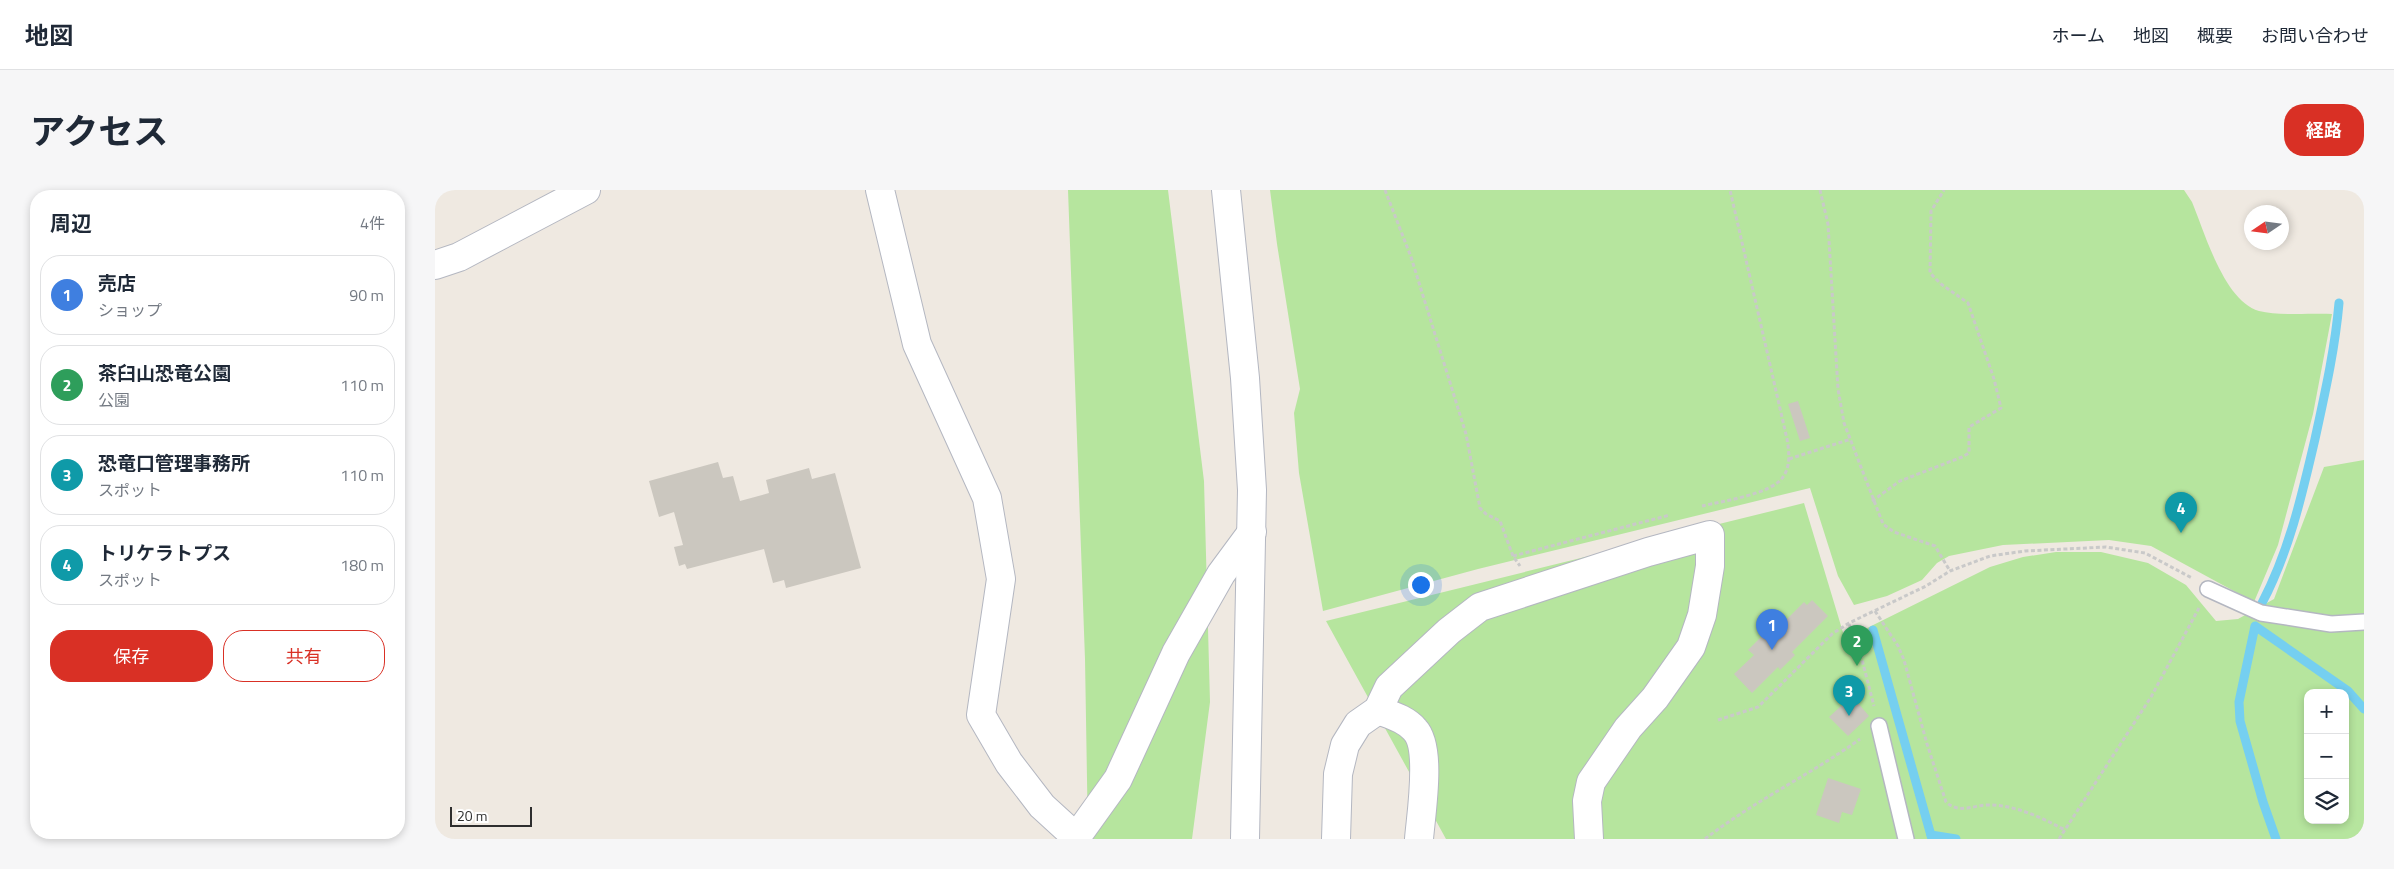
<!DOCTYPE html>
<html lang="ja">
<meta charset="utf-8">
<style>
body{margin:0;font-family:"Titillium Web","Noto Sans JP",sans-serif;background:#f6f6f7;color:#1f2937}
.controls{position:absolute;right:15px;bottom:15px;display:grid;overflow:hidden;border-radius:10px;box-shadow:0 2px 8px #0003}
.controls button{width:45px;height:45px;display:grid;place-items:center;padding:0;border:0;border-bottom:1px solid #e0e1e3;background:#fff;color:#1f2937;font:25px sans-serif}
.compass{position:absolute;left:1809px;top:15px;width:45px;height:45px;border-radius:50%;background:#fff;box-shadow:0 2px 8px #0003;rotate:257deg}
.scale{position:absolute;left:15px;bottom:12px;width:82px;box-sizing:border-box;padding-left:5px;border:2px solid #2e2e2e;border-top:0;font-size:14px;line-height:18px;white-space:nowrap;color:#2e2e2e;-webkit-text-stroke:4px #fff;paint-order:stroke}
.you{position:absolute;left:985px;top:394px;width:18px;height:18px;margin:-12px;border:4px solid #fff;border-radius:50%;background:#1a73e8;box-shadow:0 0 0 8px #1a73e833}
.badge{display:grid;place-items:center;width:32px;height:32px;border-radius:50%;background:#d93025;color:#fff;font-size:16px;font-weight:700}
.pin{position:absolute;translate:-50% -41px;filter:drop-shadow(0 1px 2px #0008)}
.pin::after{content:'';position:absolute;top:26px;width:18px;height:15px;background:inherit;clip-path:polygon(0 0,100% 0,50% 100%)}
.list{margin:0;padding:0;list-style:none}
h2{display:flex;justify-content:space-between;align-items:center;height:65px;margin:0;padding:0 20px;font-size:21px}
h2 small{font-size:16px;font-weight:400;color:#747a83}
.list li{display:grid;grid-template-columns:32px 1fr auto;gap:15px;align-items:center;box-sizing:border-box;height:80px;margin:0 10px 10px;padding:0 10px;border:1px solid #e0e1e3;border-radius:20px}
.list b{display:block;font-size:19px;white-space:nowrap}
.list p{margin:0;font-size:16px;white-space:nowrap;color:#747a83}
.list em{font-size:16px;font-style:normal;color:#747a83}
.actions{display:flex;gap:10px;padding:15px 20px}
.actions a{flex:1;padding:11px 0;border:1px solid #d93025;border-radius:20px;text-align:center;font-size:18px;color:#d93025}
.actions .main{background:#d93025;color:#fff}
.icon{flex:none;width:28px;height:28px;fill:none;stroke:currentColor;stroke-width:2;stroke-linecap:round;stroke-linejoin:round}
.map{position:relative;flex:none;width:1929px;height:649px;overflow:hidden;border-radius:20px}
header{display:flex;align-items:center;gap:30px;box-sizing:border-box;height:70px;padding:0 25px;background:#fff;border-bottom:1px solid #e0e1e3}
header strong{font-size:24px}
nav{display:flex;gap:28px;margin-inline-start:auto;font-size:18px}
.intro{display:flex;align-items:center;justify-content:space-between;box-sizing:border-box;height:120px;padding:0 30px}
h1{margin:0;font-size:35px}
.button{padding:12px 22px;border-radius:20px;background:#d93025;color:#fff;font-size:18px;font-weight:700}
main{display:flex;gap:30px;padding:0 30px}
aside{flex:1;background:#fff;border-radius:20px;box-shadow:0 2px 8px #0003}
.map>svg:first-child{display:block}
.green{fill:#b6e59e;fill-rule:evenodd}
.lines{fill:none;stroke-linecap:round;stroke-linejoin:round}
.stream{stroke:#75cff0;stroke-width:9}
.building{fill:#cbc7bf}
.service-casing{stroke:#b4b7c1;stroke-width:18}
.minor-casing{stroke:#b4b7c1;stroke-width:30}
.path{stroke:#c9c9c9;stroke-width:3;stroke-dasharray:4 2.5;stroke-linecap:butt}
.service{stroke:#fff;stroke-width:15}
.minor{stroke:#fff;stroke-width:28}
</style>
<header>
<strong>地図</strong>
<nav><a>ホーム</a><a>地図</a><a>概要</a><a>お問い合わせ</a></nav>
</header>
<div class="intro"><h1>アクセス</h1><a class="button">経路</a></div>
<main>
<aside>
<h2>周辺<small>4件</small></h2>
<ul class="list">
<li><span class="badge" style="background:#3f7fe0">1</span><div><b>売店</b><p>ショップ</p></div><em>90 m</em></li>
<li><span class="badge" style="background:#2e9e5b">2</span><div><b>茶臼山恐竜公園</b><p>公園</p></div><em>110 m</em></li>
<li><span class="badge" style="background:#0f9aa8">3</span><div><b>恐竜口管理事務所</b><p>スポット</p></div><em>110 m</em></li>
<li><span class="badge" style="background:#0f9aa8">4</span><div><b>トリケラトプス</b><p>スポット</p></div><em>180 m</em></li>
</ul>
<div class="actions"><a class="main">保存</a><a>共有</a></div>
</aside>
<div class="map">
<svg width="1929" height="649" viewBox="0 0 1929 649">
<rect width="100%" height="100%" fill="#efe9e1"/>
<g class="green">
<path d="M633 0H733L769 291 775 512 757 649H653L650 469Z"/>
<path d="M835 0H1749L1757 12C1770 43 1789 111 1824 121 1844 126 1876 123 1897 124L1878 224 1843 355 1819 412 1716 356 1674 350 1568 355 1514 366 1502 373 1487 390 1452 406 1419 415 1403 386 1375 298 1043 379 888 421 864 283 859 223 865 199 842 54Z"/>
<path d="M1929 270V649H1011L891 431 1369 313 1410 449 1555 377 1588 367 1621 362H1666L1713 373 1751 395 1781 431 1803 429 1839 409 1889 277ZM1873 503H1910V630H1873Z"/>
</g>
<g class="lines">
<g class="stream">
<path d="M1827 413C1854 362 1867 305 1880 249 1890 203 1900 159 1904 113"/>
<path d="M1438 440 1497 649"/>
<path d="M1496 645 1521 649"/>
<path d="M1841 649 1828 612 1805 531 1804 512 1820 436 1913 501 1929 519"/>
</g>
</g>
<g class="building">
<path d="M1363 211 1375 248 1365 251 1353 214Z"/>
<path d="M283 272 288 288 298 286 305 311 334 303 331 290 374 278 377 289 400 283 426 378 351 398 349 390 338 393 329 359 252 379 250 374 244 376 239 357 248 355 239 322 224 327 214 291Z"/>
<path d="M1377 410 1393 426 1357 462 1360 465 1345 480 1343 477 1317 503 1299 484 1319 465 1313 460 1334 439 1338 443 1369 412 1372 415Z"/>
<path d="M1417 506 1434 526 1413 546 1394 527Z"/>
<path d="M1393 588 1426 599 1417 625 1407 622 1404 633 1381 625Z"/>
</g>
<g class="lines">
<g class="service-casing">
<g id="service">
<path d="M1773 399 1826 423 1896 434 1929 432"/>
<path d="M1444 536 1471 649"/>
</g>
</g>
<g class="minor-casing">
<g id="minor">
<path d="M445 0 482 154 552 308 566 389 546 525 574 573 607 616 641 647"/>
<path d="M791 0 810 188 817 300 810 649"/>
<path d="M0 75 24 67 151 0"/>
<path d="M943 520C956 525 971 529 980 540 997 558 986 624 984 649"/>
<path d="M640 649 683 589 741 463 786 384 817 342"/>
<path d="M901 649 903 584 910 555 923 534 943 520 954 497 1014 441 1045 417 1213 362 1275 345V376L1267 425 1256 457 1220 508 1193 538 1156 592 1152 611 1154 649"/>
</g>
</g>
<g class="path">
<path d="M950 0 976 67 1031 244 1045 318 1051 324 1065 331 1078 366 1085 376"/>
<path d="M1385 0 1393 34 1403 199 1409 233 1448 334 1459 342 1500 356 1515 381"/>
<path d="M1354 269 1416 249"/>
<path d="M1437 311 1465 291 1527 267 1534 263V237L1566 218 1559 189 1533 113 1506 94 1495 83 1496 21 1509 0"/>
<path d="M1267 316C1288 311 1337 304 1348 287 1356 276 1354 261 1352 249L1295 0"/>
<path d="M1078 366 1235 325"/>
<path d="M1440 421 1463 456 1469 470 1492 554 1511 612C1525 625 1540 614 1556 615 1583 616 1607 628 1630 640"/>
<path d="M1414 434 1425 462 1439 516"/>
<path d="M1283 530 1323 517 1397 444 1414 433 1491 396 1515 381 1555 366 1590 361 1671 357 1710 363 1757 388"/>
<path d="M1270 649C1319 611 1375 585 1425 549"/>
<path d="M1624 649 1716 507 1764 418"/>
</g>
<use href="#service" class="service"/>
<use href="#minor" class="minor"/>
</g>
</svg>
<div class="controls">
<button>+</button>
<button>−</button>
<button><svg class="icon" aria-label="layers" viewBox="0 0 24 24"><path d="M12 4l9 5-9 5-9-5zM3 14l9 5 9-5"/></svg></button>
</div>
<svg class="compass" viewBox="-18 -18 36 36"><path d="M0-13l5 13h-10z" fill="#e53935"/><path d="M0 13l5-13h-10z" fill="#747a83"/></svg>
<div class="scale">20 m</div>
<div class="you"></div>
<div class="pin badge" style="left:1337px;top:460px;background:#3f7fe0">1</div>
<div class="pin badge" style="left:1422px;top:476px;background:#2e9e5b">2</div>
<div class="pin badge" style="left:1414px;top:526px;background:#0f9aa8">3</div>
<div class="pin badge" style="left:1746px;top:343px;background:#0f9aa8">4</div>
</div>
</main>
